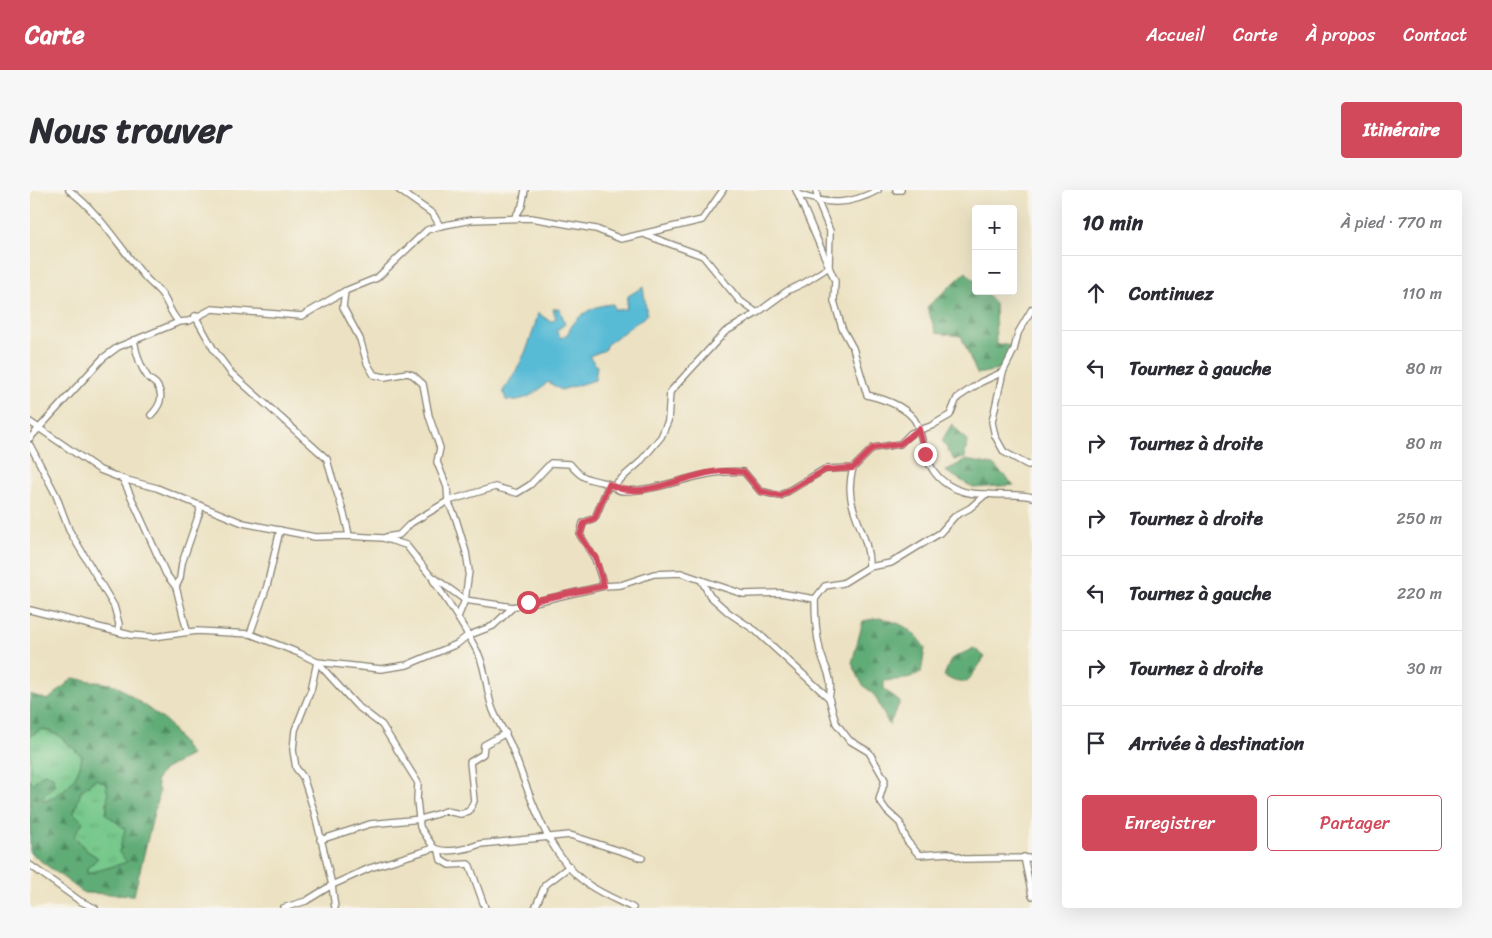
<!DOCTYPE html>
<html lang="fr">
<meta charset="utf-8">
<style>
body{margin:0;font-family:Sriracha,sans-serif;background:#f7f7f7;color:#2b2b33}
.controls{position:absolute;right:15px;top:15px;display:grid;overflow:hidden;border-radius:5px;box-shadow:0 5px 20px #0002}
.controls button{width:45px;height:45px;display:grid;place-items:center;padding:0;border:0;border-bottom:1px solid #e1e1e2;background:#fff;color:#2b2b33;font:25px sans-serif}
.stop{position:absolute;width:15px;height:15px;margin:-11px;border:4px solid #d1495b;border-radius:50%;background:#fff}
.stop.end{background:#d1495b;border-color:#fff;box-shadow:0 1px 5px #0008}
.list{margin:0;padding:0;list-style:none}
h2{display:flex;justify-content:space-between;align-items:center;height:65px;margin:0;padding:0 20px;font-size:21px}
h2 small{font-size:16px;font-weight:400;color:#7c7c81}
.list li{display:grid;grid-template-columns:32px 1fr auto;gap:15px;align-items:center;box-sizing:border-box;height:75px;padding:0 20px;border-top:1px solid #e1e1e2}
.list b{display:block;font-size:19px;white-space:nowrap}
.list em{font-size:16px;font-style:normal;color:#7c7c81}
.actions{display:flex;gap:10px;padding:15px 20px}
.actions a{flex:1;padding:11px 0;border:1px solid #d1495b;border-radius:5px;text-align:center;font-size:18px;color:#d1495b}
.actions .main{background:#d1495b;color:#fff}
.icon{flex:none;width:28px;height:28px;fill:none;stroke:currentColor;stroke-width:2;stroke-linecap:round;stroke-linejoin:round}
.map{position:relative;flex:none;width:1002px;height:718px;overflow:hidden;border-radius:5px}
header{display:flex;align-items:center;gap:30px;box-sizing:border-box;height:70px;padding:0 25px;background:#d1495b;color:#fff}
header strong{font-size:24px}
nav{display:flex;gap:28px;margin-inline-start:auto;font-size:18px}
.intro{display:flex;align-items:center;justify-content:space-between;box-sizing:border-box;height:120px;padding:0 30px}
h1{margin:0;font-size:35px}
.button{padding:12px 22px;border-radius:5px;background:#d1495b;color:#fff;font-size:18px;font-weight:700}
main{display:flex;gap:30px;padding:0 30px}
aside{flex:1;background:#fff;border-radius:5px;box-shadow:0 5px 20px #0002}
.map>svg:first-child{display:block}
.grass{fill:url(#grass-tufts);stroke:#497254}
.forest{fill:url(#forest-firs);stroke:#3e644a;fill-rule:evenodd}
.water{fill:#58bbd6;stroke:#3a6c79}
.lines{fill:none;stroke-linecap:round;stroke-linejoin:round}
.street-casing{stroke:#847f70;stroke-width:8}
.street{stroke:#fff;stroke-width:5.5}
.route{stroke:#d1495b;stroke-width:6}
</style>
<header>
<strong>Carte</strong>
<nav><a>Accueil</a><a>Carte</a><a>À propos</a><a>Contact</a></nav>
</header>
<div class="intro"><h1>Nous trouver</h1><a class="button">Itinéraire</a></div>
<main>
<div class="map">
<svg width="1002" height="718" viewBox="0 0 1002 718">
<defs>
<pattern id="grass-tufts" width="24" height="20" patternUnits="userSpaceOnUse" patternTransform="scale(1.25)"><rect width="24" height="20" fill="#76c88b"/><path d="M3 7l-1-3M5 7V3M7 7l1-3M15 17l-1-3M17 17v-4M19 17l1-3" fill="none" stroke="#66ab77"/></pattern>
<pattern id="forest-firs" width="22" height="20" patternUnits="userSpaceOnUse" patternTransform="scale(1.25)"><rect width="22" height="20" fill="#60ac77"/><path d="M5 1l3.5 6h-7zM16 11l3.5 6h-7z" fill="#4e8b61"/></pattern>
</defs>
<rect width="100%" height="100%" fill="#f7f3e8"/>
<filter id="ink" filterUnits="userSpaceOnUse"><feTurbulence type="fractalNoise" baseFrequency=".02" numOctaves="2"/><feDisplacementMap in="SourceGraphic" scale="10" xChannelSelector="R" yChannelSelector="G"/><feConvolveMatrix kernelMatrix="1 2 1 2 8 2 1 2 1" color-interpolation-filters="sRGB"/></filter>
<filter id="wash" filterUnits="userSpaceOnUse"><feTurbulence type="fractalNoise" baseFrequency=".0096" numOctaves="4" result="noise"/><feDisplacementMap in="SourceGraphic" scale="20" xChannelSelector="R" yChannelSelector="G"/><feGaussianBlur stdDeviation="1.12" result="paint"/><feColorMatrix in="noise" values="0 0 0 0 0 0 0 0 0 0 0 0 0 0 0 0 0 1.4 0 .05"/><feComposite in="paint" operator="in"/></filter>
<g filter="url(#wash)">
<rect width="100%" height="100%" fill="#ece2c3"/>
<g class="grass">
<path d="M12 539 28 545 52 566C49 590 35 602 14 612V583L2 594 0 590V546Z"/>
<path d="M66 589 75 593 78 604 76 624 96 639 89 662 98 672 57 684V678L68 668 56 660 44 646V623L51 601Z"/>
</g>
<g class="forest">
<path d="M936 82 946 92V101H954L965 113 966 154 983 156C980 180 968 180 947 184L931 146 906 143 897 117Z"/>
<path d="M922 234 937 251 935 268 924 270 912 250Z"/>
<path d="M936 270 963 275 984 295 944 298 915 281Z"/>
<path d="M849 428C873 433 881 438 895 458L891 483 875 489 854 491V499L870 512 859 535 845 506 832 494 822 473 833 431Z"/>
<path d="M944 458 955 467 937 492 924 491 914 486 921 469Z"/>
<path d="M43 488 86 495 137 532 161 565 132 581 126 591 129 602 104 705 54 703 0 663V590L2 594 14 583 23 586 24 595 12 608 14 612C35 602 49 590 52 566L28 545 12 539 0 546V504L18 510ZM66 589 75 593 78 604 76 624 95 639 89 662 97 672 57 684V678L68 668 56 660 44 646 53 632 44 623 51 601Z"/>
</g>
<path class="water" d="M613 97 617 125 576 155 575 160 559 166 567 176 565 190 531 200 518 192C505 204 494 212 476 210L473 201C491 176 501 152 508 123L521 132 526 128 523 119H530L535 134 526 141 531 148 537 145C545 126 562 115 583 114L585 120 596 119 598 106Z"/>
</g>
<g filter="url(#ink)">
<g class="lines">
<g class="street-casing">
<g id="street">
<path d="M39 0C70 23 90 58 115 87 120 93 126 97 131 103 138 112 141 125 149 132"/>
<path d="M369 0 403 24 410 36"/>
<path d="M766 0 805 91 804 111 812 138 823 158 837 205C854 209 873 215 884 229 891 239 892 252 895 262 903 292 927 305 956 304"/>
<path d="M866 0H871"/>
<path d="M770 5C799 15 820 15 848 0"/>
<path d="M485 27 492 16 495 0"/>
<path d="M616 45 673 66 709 110 727 123"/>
<path d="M315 101 313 117 330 149 337 173 344 185 355 187 377 183 383 185 393 194 399 226 410 258 407 272 417 297 418 311 426 329 436 362 439 381 435 410 428 427"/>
<path d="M1002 119 988 143 984 160 973 182 962 232 965 246 974 262 998 275 1002 274"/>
<path d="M165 126 184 160 201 183 297 269C303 296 315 319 319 346"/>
<path d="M104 150C106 162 110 176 117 186 119 190 123 191 126 194 135 206 130 216 121 225"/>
<path d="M0 232 70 280 93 289 127 298 213 333 285 347 319 346 353 348 376 355 399 384 435 410 483 417 574 396 591 395 624 384 651 383 671 390 680 406 699 423 726 441 799 508 806 533 819 550 839 562 855 590 849 610 857 621 870 633 877 651 889 665 918 663 934 669 1002 668"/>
<path d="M0 248 73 168 88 157 149 132 159 131 182 119 272 126 315 101 347 88 397 40 410 36 441 30 501 28 566 39 591 49 672 30 693 0"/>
<path d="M0 255 26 305 39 340 84 416 89 434 88 442"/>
<path d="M823 278C811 319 840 339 839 377"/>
<path d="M93 289 136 384 146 397 157 441"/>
<path d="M356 347 369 345 381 333 418 311 465 297 487 303 500 295 521 273 540 274C552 289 557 289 576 293 582 295 587 301 593 301 635 301 672 278 714 282L730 301 750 306 795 279 823 278 843 258 870 254 881 243 901 236 920 225 927 208 951 192 973 182"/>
<path d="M403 390C420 415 436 439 449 465 457 483 456 502 463 520 468 533 477 545 482 558 500 604 516 666 559 695 572 704 589 711 603 718"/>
<path d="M671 390 713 404 750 403 785 409 795 396 813 393 839 377 861 373 910 343 925 326 940 318 956 304C972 306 986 303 1002 307"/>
<path d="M574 396 565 369 550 345 553 333 565 328 579 294 583 296 609 273 631 247 638 231 640 202 695 142 727 123 757 101 774 93 799 77 800 41 788 12 786 0"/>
<path d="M146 397 150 388 152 373 170 321 169 315"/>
<path d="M785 409C785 426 786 443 790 460 795 479 804 487 799 508"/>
<path d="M0 420 100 445 123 447 167 441 220 444 269 463 287 472 351 479 377 475 427 454 437 446 463 436 483 417"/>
<path d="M220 444 237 396 250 340"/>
<path d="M287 472 281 500 265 540 263 560 266 578 273 587 285 624 302 695 305 718"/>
<path d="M287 472 326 515 352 535 388 593 387 610 390 637 404 658"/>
<path d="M290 650 340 634 391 629 416 621 431 624 439 621 444 611 440 572 453 564 454 555 476 543"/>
<path d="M409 661 411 670 419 675 438 674 440 676 455 718"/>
<path d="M994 667 1002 706"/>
<path d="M0 675 50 711 65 718"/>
<path d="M253 718 276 711 302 695 340 678 404 658C416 664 438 659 450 654L540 645 612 668"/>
<path d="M505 718 515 695 540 676"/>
</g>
</g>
<use href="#street" class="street"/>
</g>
</g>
<g class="lines" filter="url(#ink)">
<path class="route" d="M498 412 574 396 566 369 550 345 554 333 565 328 579 294C609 312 652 286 683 282 694 280 704 281 714 282L730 301 750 306 795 280 823 278 843 258 870 254 889 239 895 264"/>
</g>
</svg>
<div class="controls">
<button>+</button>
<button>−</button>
</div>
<div class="stop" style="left:498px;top:412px"></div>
<div class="stop end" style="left:895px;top:264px"></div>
</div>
<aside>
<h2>10 min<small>À pied · 770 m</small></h2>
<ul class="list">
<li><svg class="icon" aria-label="ahead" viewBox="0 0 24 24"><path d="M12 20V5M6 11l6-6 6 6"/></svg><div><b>Continuez</b></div><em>110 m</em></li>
<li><svg class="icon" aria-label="left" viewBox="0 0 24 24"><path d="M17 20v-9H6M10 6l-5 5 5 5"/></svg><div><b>Tournez à gauche</b></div><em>80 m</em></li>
<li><svg class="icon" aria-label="right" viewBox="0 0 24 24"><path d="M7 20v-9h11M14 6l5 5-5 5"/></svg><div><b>Tournez à droite</b></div><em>80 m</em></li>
<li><svg class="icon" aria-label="right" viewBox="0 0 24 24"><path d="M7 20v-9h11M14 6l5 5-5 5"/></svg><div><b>Tournez à droite</b></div><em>250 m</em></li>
<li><svg class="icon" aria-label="left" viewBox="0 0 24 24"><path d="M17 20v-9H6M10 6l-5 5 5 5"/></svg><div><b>Tournez à gauche</b></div><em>220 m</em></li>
<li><svg class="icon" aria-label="right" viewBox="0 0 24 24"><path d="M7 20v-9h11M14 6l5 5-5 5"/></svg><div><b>Tournez à droite</b></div><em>30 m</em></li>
<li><svg class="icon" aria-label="arrive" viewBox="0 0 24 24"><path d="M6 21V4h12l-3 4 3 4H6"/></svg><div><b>Arrivée à destination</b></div></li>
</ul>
<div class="actions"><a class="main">Enregistrer</a><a>Partager</a></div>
</aside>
</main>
